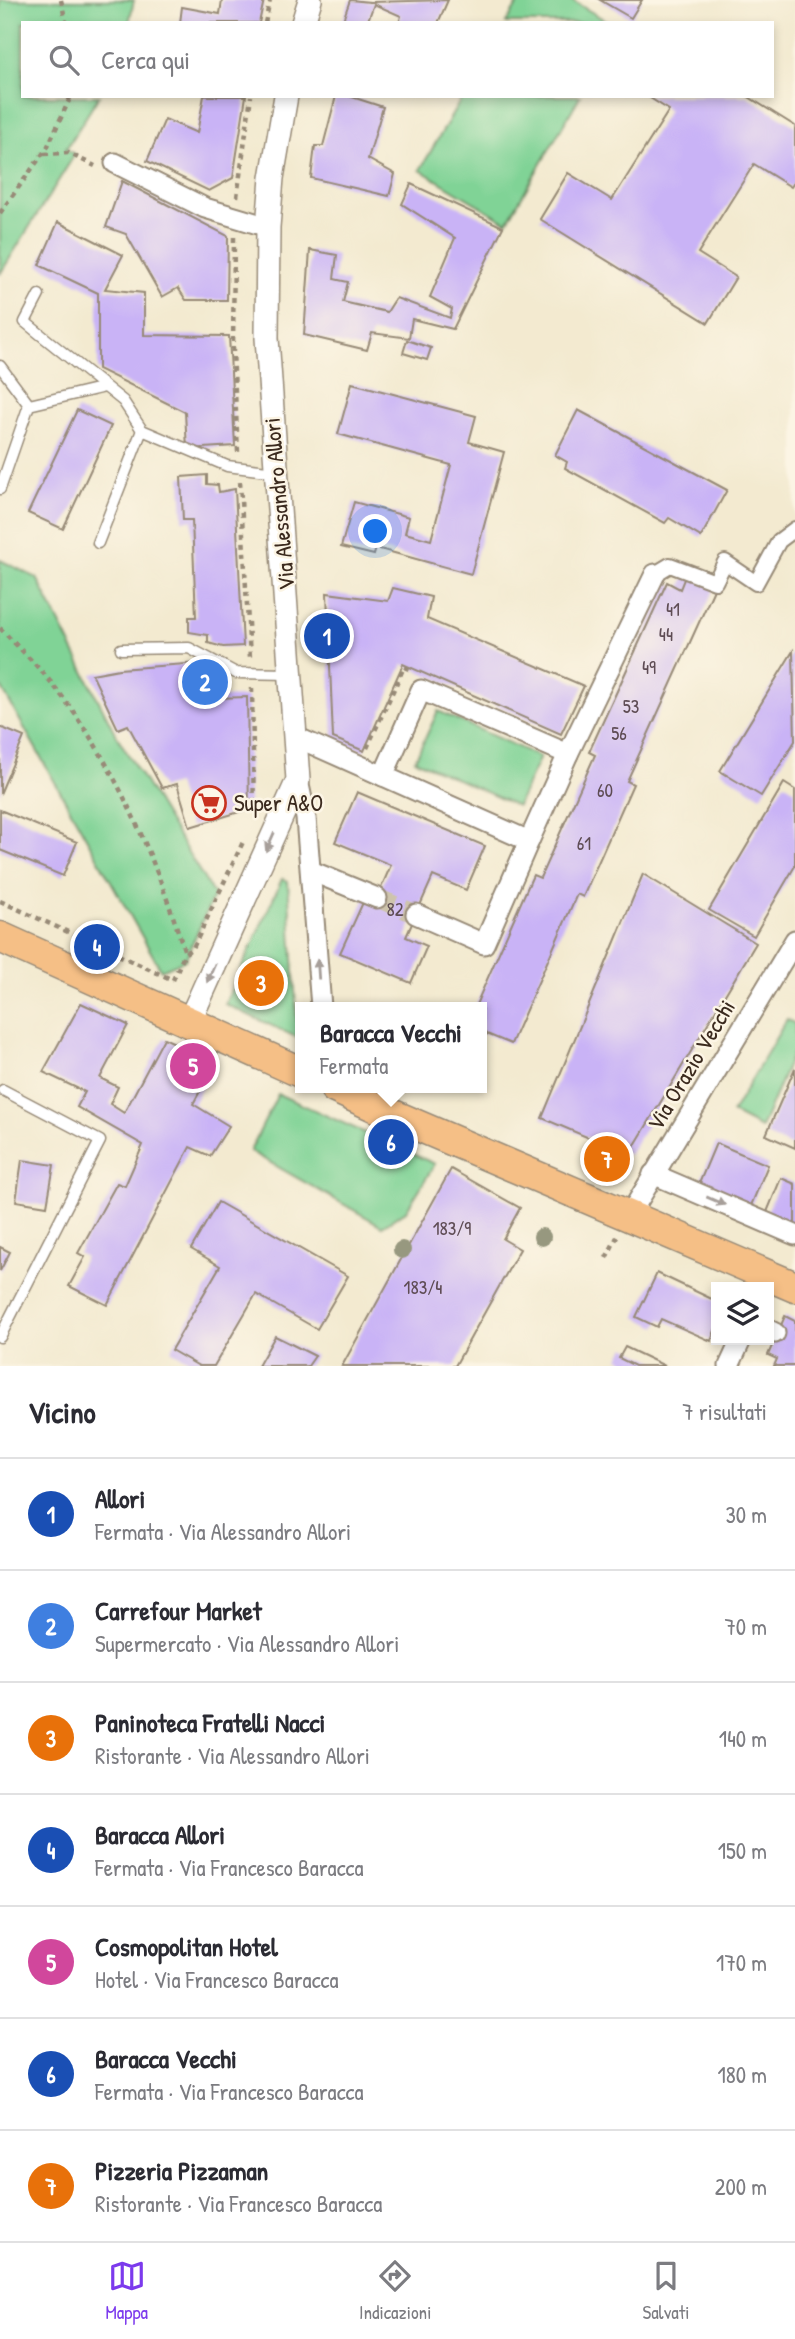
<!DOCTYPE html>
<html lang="it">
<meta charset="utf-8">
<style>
body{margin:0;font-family:"Patrick Hand",sans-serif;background:#f7f7f7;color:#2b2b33}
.controls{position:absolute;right:21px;bottom:21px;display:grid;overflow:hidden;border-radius:0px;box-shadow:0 4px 10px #0003}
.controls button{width:63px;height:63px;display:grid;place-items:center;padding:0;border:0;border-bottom:2px solid #e1e1e2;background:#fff;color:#2b2b33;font:35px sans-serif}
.you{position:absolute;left:376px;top:532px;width:24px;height:24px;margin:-18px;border:5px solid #fff;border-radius:50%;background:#1a73e8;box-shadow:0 0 0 10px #1a73e833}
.badge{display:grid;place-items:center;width:46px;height:46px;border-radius:50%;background:#7c3aed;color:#fff;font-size:23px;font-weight:700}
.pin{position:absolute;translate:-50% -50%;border:4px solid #fff;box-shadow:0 2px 7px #0006}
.popup{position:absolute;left:295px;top:1002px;width:192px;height:91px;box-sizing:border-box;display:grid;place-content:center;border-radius:0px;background:#fff;filter:drop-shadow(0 2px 5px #0005);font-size:23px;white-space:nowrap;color:#7c7c81}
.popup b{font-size:26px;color:#2b2b33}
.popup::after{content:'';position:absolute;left:50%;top:100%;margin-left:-14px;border:14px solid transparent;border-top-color:#fff}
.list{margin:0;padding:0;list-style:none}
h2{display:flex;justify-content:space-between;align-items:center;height:91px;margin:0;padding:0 28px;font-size:30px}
h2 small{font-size:23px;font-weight:400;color:#7c7c81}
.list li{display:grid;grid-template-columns:46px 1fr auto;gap:21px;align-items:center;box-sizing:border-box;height:112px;padding:0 28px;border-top:2px solid #e1e1e2}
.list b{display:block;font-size:26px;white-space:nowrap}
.list p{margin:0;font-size:23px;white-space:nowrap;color:#7c7c81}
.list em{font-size:23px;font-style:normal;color:#7c7c81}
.icon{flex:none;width:38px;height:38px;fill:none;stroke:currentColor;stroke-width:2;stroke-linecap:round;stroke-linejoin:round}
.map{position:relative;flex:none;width:795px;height:1366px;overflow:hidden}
.search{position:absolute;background:#fff;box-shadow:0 4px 10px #0003;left:21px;right:21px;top:21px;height:77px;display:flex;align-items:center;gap:18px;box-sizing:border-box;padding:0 24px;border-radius:0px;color:#7c7c81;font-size:26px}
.sheet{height:875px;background:#fff}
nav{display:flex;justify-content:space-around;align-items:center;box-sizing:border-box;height:98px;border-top:2px solid #e1e1e2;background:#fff;font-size:19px;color:#7c7c81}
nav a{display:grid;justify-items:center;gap:4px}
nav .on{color:#7c3aed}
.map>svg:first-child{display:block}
.green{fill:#80d396;stroke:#5e7e5a;stroke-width:2}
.building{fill:#c9b3f6}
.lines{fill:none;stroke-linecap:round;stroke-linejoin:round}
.minor-tunnel{stroke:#cec4ac;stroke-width:19;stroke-dasharray:19 10;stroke-linecap:butt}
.service-casing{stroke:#978a77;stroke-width:13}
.pedestrian-casing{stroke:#978a77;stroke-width:18}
.minor-casing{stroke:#978a77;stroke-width:23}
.tertiary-casing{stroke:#978a77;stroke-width:26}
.primary-casing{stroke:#978a77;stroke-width:33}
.path{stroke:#978a77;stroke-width:4.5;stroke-dasharray:5 5;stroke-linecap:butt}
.service{stroke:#fff;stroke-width:10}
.pedestrian{stroke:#fff;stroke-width:14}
.minor{stroke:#fff;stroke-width:19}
.tertiary{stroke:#fff;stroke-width:23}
.primary{stroke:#f5bf86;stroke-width:30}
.tree{fill:#97987f}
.oneway{fill:#a79f9a}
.labels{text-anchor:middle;stroke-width:5;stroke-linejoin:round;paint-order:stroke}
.number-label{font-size:19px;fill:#5e4c54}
.street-label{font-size:23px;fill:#3b2a1e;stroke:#fcf5e5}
.poi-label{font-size:23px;fill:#3b2a1e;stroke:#fcf5e5;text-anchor:start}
</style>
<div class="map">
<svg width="795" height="1366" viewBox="0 0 795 1366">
<rect width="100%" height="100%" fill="#fcf5e5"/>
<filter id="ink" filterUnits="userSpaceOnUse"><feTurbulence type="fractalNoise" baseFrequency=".0143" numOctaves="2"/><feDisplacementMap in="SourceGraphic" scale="14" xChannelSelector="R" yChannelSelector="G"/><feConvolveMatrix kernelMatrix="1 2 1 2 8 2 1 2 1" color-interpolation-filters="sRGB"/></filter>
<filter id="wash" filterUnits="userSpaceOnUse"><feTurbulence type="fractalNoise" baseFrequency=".00686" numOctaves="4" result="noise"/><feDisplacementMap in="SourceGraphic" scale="28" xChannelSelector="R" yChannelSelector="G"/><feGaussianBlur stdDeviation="1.57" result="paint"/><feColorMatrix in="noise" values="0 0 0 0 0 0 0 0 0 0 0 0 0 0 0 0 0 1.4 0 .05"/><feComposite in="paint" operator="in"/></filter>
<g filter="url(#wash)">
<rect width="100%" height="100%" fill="#f3ead0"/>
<g class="green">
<path d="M0 0H134L129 23H23V96H99L66 149 75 154 0 274Z"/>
<path d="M520 0H571L610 23H506Z"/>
<path d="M463 96H580L507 222 420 170Z"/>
<path d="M0 560 37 578 115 733 214 895 185 960 161 970 0 685Z"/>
<path d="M438 711 540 757 517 806 415 760Z"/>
<path d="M282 879 288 881 298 1038 225 1004Z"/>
<path d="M787 1019 795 1024V1048L761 1128 732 1113Z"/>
<path d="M278 1094 435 1164 406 1211 382 1226 250 1151Z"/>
</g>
<g id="blocks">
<g class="building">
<path d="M222 0H264L259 23H180L182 7 220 14Z"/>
<path d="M350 0 370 2 448 0 438 23H399L401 16 374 4 367 23H342Z"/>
<path d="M600 0H642L631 18Z"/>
<path d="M204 96H246L233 178 209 191 147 161 165 119 197 133Z"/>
<path d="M336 96H349L383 107 368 159 395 174 389 196 311 178 315 146H323Z"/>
<path d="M647 96H747L795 126V181L791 187 754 164 698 253 736 277 708 323 540 219 568 173 612 200 669 110Z"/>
<path d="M122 181 228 236 227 300H186L178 288 162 297 126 234 106 227Z"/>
<path d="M411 184 503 227 453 329 412 319 409 338 372 333 367 350 304 335 310 250 337 255 334 279 348 282 343 302 387 312 396 298 450 318 452 309 430 297 455 238 402 204Z"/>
<path d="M58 222 123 255 105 289 144 293V335L229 336 235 446 187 449 185 412 98 369V293L39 265Z"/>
<path d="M407 340 431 348 427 360 403 353Z"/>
<path d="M352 383 476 416 469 442 504 452 471 574 376 548 374 555 341 547 354 502 409 517 405 533 431 540 451 465 338 434Z"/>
<path d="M77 410 111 426 63 529 28 513Z"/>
<path d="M578 410 727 490 701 537 669 518 665 523 565 468 567 462 555 455Z"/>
<path d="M207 475V484L218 485 219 492 235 489 243 646 223 647 208 643V635L189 632V617H196L192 520H183L181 477Z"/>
<path d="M686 574 716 585 627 781 633 784 583 897 577 894 511 1044 482 1032V1007H475L533 875 540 878 595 755 589 752 667 582 680 589Z"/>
<path d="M393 588 431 597 427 619 584 686 561 734 403 664 364 751 333 738 327 593 388 601Z"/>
<path d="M793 651 795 741 761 796 720 771Z"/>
<path d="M212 662 216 698 247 697 249 809 190 827 177 784 162 788 128 725 118 729 92 674 119 669Z"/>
<path d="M0 727 24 737 0 794Z"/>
<path d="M784 783 795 790V866L754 936 709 910Z"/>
<path d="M357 792 485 846 466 890 433 876 406 937 427 946 411 983 340 953 365 898 375 902 391 865 335 842Z"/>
<path d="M0 810 77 842 63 876 0 850Z"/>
<path d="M643 874 756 943 629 1155 542 1118Z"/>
<path d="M256 975 272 982 267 993 251 985Z"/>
<path d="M81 1003 128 1025 100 1078 118 1087 110 1104 124 1113 164 1038 216 1062 193 1104 229 1126 210 1156 190 1147 107 1305 69 1286 85 1257 78 1253 117 1183 125 1186 143 1145 77 1107 85 1092 43 1072Z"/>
<path d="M795 1068V1148L766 1135Z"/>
<path d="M716 1143 768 1165 750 1208 698 1186Z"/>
<path d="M22 1160 54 1165 47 1206 16 1201Z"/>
<path d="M451 1169 520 1208 503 1239 520 1249 476 1328 455 1366H342Z"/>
<path d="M781 1178 795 1184V1225L767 1212Z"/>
<path d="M218 1202 348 1276 317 1329 256 1294 214 1366H199L171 1350 220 1266 191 1249Z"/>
<path d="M0 1247 10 1252 0 1271Z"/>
<path d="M657 1273 716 1301V1328L711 1341 661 1319 657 1327 636 1317Z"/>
<path d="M785 1316 795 1321V1366H774L777 1359 768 1355Z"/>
<path d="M275 1336 315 1356 308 1366H258Z"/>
<path d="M625 1347 665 1366H635L619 1358Z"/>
</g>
</g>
</g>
<g filter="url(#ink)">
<use href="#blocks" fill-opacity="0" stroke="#978a77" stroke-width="2"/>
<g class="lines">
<path class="minor-tunnel" d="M377 898 416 914"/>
<g class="service-casing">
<g id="service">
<path d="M39 295 25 322 123 401 142 430"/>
<path d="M0 366 29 405"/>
<path d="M0 489 29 405 105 387"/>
<path d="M98 543 142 430 227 466 275 472"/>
<path d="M121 649 189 648 236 673 291 674"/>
<path d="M0 1337 100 1141 3 1090"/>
</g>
</g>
<g class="pedestrian-casing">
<path id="pedestrian" d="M655 574 670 565 715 582 725 562 756 583 779 541 795 529"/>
</g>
<g class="minor-casing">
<g id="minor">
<path d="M115 163 205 208 268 227"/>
<path d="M296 737 529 841 484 944 416 914"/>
<path d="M383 776 421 690 568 754"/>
<path d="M298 780 306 818 321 1007"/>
<path d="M529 841 568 754 655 574"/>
<path d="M311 871 377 898"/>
<path d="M653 1174 795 1235"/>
<path d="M629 1216 795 940"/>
<path d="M769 1330 775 1333"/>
<path d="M729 1366 741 1340"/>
</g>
</g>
<g class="tertiary-casing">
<g id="tertiary">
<path d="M303 23 310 0"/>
<path d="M189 1022 298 780 267 338 268 227 272 178 286 96"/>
</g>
</g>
<g class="primary-casing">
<g id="primary">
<path d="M0 937 300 1072"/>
<path d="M335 1088 400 1118 795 1287"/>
</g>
</g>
<g class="path">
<path d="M61 0 66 23"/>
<path d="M265 23 270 0"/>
<path d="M44 154 68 153 95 166"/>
<path d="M237 197 251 96"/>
<path d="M0 213 47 148 71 96"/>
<path d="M234 237 233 351 238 452"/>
<path d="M240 482 250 658"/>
<path d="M0 628C18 647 38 666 54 686 115 762 156 860 185 953"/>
<path d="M252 688 254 818"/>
<path d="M367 748 404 667 414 671"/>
<path d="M0 901 173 980"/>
<path d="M173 980 185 953 193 948 243 842"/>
<path d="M606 1258 617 1237"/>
</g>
<use href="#service" class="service"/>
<use href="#pedestrian" class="pedestrian"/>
<use href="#minor" class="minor"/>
<use href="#tertiary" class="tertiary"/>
<use href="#primary" class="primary"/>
</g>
<g class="tree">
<circle cx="542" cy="1237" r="9"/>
<circle cx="402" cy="1250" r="9"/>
</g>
<defs><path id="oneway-solid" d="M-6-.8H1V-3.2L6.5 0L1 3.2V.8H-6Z" transform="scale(1.75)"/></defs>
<g class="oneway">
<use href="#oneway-solid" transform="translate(270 842) rotate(114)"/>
<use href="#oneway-solid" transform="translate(318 969) rotate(-94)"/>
<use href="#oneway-solid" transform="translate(211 973) rotate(114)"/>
<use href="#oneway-solid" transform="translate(716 1201) rotate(23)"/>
</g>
</g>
<defs>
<g id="supermarket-ring" transform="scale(1.75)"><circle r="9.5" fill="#fcf5e5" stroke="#c8321e" stroke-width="1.5"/><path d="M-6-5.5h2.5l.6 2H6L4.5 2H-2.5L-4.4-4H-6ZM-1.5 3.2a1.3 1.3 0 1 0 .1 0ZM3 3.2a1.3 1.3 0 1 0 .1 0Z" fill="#c8321e"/></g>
</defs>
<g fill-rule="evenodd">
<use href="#supermarket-ring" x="209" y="803"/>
</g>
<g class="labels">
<g class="number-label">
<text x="673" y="616">41</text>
<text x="666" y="641">44</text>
<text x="649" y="674">49</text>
<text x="631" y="713">53</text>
<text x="619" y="740">56</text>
<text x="605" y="797">60</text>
<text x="584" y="850">61</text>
<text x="395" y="916">82</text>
<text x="452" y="1235">183/9</text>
<text x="423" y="1294">183/4</text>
</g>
<g class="street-label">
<text transform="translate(279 504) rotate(-95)" y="8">Via Alessandro Allori</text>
<text transform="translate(691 1065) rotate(-59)" y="8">Via Orazio Vecchi</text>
</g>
<g class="poi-label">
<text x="234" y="811">Super A&amp;O</text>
</g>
</g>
</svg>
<div class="controls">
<button><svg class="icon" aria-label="layers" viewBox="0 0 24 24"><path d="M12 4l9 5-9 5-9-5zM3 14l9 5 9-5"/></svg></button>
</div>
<div class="you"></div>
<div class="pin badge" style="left:327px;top:636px;background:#1a4fb4">1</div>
<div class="pin badge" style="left:205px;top:682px;background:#3f7fe0">2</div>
<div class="pin badge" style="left:261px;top:983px;background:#e8710a">3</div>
<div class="pin badge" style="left:97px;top:947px;background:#1a4fb4">4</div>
<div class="pin badge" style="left:193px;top:1066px;background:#d1479c">5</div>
<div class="pin badge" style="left:391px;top:1142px;background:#1a4fb4">6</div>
<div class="popup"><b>Baracca Vecchi</b>Fermata</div>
<div class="pin badge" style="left:607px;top:1159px;background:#e8710a">7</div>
<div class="search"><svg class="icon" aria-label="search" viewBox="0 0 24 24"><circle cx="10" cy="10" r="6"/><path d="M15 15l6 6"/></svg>Cerca qui</div>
</div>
<section class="sheet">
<h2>Vicino<small>7 risultati</small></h2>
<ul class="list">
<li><span class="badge" style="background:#1a4fb4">1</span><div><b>Allori</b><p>Fermata · Via Alessandro Allori</p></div><em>30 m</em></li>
<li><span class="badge" style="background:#3f7fe0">2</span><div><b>Carrefour Market</b><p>Supermercato · Via Alessandro Allori</p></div><em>70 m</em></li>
<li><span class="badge" style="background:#e8710a">3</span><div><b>Paninoteca Fratelli Nacci</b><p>Ristorante · Via Alessandro Allori</p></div><em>140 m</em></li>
<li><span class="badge" style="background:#1a4fb4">4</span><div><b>Baracca Allori</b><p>Fermata · Via Francesco Baracca</p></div><em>150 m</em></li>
<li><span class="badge" style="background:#d1479c">5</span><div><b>Cosmopolitan Hotel</b><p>Hotel · Via Francesco Baracca</p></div><em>170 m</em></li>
<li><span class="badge" style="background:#1a4fb4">6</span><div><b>Baracca Vecchi</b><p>Fermata · Via Francesco Baracca</p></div><em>180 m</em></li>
<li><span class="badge" style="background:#e8710a">7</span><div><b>Pizzeria Pizzaman</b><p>Ristorante · Via Francesco Baracca</p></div><em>200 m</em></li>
</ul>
</section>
<nav>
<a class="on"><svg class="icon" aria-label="map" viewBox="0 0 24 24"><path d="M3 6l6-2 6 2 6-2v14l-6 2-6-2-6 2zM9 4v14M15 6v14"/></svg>Mappa</a>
<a><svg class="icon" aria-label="directions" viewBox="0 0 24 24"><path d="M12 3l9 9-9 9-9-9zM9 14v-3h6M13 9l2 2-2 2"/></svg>Indicazioni</a>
<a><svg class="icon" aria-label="saved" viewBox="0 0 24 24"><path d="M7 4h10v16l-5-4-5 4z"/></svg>Salvati</a>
</nav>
